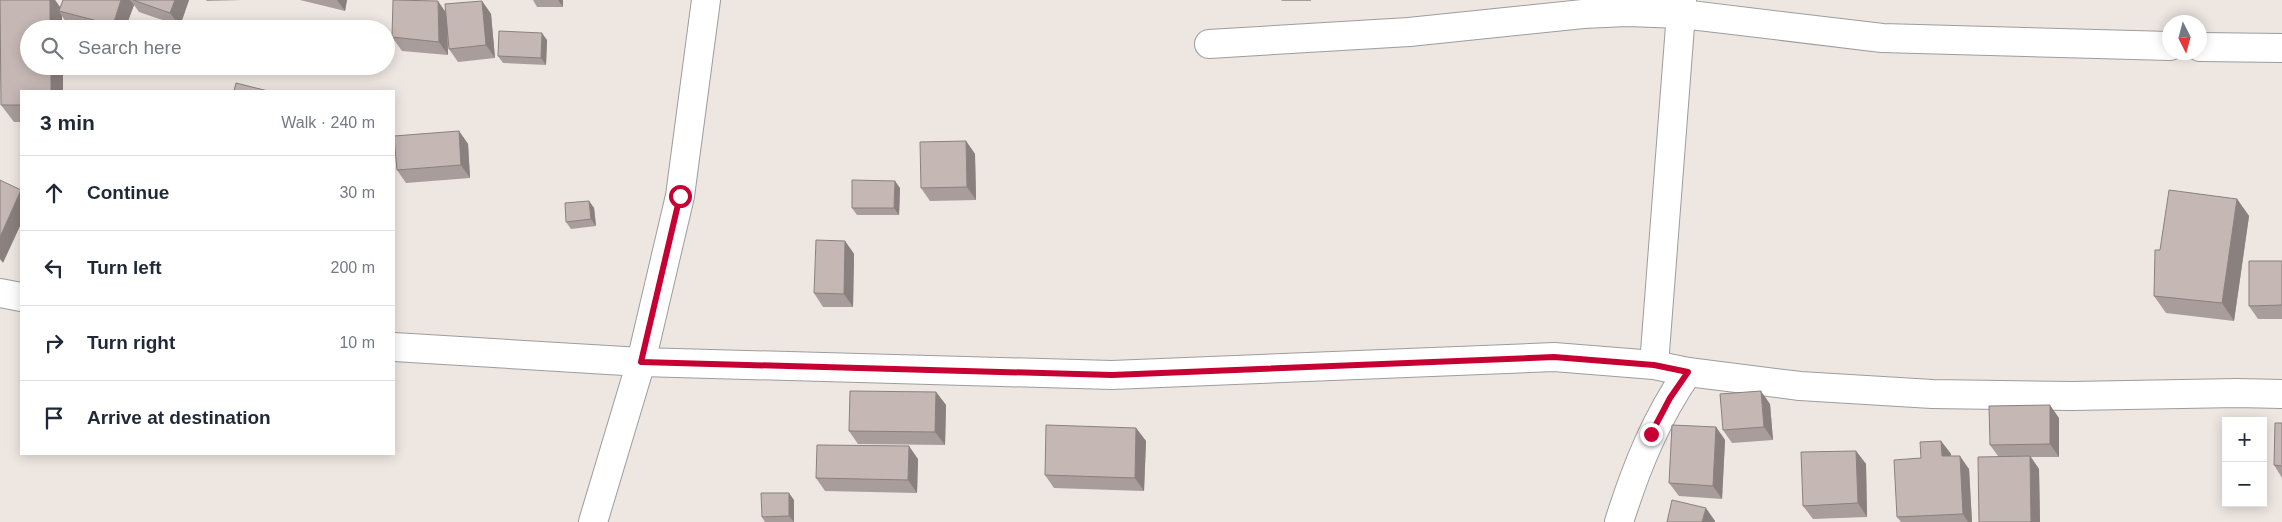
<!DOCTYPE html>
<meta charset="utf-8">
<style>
body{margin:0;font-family:Helvetica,sans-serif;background:#f6f6f7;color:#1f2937}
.controls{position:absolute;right:15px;bottom:15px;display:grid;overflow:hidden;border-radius:0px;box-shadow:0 2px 12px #0003}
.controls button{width:45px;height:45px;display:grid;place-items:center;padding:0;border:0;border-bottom:1px solid #e0e1e3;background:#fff;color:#1f2937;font:25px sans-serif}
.compass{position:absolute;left:2162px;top:15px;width:45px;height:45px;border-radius:50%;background:#fff;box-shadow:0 2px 12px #0003;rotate:174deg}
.stop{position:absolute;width:15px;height:15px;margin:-11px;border:4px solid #c70034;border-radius:50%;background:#fff}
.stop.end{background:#c70034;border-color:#fff;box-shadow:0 1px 5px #0008}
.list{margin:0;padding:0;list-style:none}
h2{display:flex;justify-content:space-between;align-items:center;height:65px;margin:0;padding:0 20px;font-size:21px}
h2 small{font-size:16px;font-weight:400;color:#747a83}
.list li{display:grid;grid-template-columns:32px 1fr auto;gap:15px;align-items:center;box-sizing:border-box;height:75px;padding:0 20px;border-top:1px solid #e0e1e3}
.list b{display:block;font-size:19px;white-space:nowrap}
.list em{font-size:16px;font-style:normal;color:#747a83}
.icon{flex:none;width:28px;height:28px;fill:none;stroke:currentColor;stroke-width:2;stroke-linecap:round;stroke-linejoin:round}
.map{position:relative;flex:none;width:2282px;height:522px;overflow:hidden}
.search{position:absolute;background:#fff;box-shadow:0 2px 12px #0003;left:20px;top:20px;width:375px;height:55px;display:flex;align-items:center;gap:12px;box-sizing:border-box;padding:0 18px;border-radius:28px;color:#747a83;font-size:19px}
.panel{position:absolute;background:#fff;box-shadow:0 2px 12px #0003;left:20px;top:90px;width:375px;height:365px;border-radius:0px}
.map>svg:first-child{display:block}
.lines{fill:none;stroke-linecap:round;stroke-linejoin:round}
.street-casing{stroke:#9d9d9d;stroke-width:30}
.street{stroke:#fff;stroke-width:28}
.wall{fill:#a99d9b}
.shaded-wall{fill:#8a807e}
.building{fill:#c5b7b4;stroke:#8a807e}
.route{stroke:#c70034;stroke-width:6}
</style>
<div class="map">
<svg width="2282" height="522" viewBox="0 0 2282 522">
<rect width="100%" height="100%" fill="#ede6e1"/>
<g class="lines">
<g class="street-casing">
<g id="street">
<path d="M1209 44 1409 32 1583 14 1627 12 1682 14 1882 38 2170 46"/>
<path d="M2200 47 2282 48"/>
<path d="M0 293 21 297"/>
<path d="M394 347 641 362 1112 375 1554 357 1654 365 1688 372 1800 386 1932 394 2072 396 2237 393 2282 394"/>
<path d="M1654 365 1682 0"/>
<path d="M593 522 641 362 680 196 706 0"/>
<path d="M1619 522C1636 468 1656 418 1688 372"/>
</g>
</g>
<use href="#street" class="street"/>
</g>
<g class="wall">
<path d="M0 0H50V10V0H55L60 7 63 0H189L180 26 139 12 134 5 125 29H85L68 25 62 16V29H29V66H63V91H21V122H14L1 105Z"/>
<path d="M206 0H243L207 1Z"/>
<path d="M300 0H347L345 11Z"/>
<path d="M533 0H563V7H537Z"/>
<path d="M1281 0H1311V1H1282Z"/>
<path d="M482 1 491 14 495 58 458 62 449 49 447 29 448 55 402 51 392 37 446 13Z"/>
<path d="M547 40 546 65 503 63 498 56Z"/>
<path d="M459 131 468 144 470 178 406 183 397 170Z"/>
<path d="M966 141 975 154 976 200 930 201 921 188Z"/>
<path d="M900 188 899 215H857L852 208Z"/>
<path d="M2237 199 2249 216 2234 321 2166 313 2154 296 2160 250Z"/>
<path d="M589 201 594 208 596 226 571 229 566 222Z"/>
<path d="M845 241 854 254 853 307H823L814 293Z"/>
<path d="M2282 261V319H2258L2249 306Z"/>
<path d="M936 392 946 405 945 445 858 444 849 431Z"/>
<path d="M1770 404 1773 440 1732 443 1723 430Z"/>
<path d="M2059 418V457H2031L2039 469 2040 522H1979L1998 456 1990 445Z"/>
<path d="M2282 423V478L2274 465Z"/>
<path d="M1716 427 1725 440 1722 499 1679 496 1669 483Z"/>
<path d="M1136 428 1146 441 1144 491 1054 488 1045 475Z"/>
<path d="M1941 441 1951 454V456L1969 469 1972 522H1901L1897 517 1921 458Z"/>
<path d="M1856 451 1866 464 1867 517 1813 519 1803 506Z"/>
<path d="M918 459 917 493 825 491 816 478Z"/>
<path d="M794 500V522H765L762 517Z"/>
</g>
<g class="shaded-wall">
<path d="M50 0H55L62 10 59 11 62 16V29H50Z"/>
<path d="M121 0H130L134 5 125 29H116L113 25Z"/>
<path d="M175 0H189L180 26 170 13Z"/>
<path d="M337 0H347L345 11Z"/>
<path d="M558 0H563V7Z"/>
<path d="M438 1 447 14 448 55 439 42Z"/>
<path d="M482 1 491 14 495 58 486 45Z"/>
<path d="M542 33 547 40 546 65 541 58Z"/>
<rect x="51" y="66" width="12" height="25"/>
<path d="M459 131 468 144 470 178 461 165Z"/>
<path d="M966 141 975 154 976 200 967 187Z"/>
<path d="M895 181 900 188 899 215 894 208Z"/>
<path d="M21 190V224L3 263 0 259V237Z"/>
<path d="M2237 199 2249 216 2234 321 2222 303Z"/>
<path d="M589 201 594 208 596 226 591 219Z"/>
<path d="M845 241 854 254 853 307 844 294Z"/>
<path d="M1761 391 1770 404 1773 440 1764 427Z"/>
<path d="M936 392 946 405 945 445 935 432Z"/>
<path d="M2050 405 2059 418V457L2050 444Z"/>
<path d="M1716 427 1725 440 1722 499 1713 486Z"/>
<path d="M1136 428 1146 441 1144 491 1135 478Z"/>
<path d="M1941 441 1951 454 1952 470 1942 456Z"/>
<path d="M909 446 918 459 917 493 908 480Z"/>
<path d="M1856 451 1866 464 1867 517 1858 503Z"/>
<path d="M1960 456 1969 469 1972 522H1968L1963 514Z"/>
<path d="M2030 456 2039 469 2040 522H2031Z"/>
<path d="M789 493 794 500V522L789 516Z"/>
<path d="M1706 508 1715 521V522H1702Z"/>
</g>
<g class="building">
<path d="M0 0H50V29H29V66H51V91H21V105H1Z"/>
<path d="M63 0H121L113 25 59 11Z"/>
<path d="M133 0H175L170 13Z"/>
<path d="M393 0 438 1 439 42 392 37Z"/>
<path d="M482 1 486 45 449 49 445 4Z"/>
<path d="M499 31 542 33 541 58 498 56Z"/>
<path d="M236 83 268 91H234Z"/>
<path d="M459 131 461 165 397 170 394 136Z"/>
<path d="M966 141 967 187 921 188 920 142Z"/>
<path d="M0 180 21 190 0 237Z"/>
<path d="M852 180 895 181 894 208H852Z"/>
<path d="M2169 190 2237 199 2222 303 2154 296 2155 250H2160Z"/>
<path d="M589 201 591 219 566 222 565 203Z"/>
<path d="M816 240 845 241 844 294 814 293Z"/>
<path d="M2249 261H2282V305L2249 306Z"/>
<path d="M850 391 936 392 935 432 849 431Z"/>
<path d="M1761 391 1764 427 1723 430 1720 394Z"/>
<path d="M2050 405V444L1990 445 1989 406Z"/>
<path d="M2275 423H2282V466L2274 465Z"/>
<path d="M1046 425 1136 428 1135 478 1045 475Z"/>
<path d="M1672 425 1716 427 1713 486 1669 483Z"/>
<path d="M1941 441 1942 456H1960L1963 514 1897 517 1894 460 1921 458 1920 442Z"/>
<path d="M817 445 909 446 908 480 816 478Z"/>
<path d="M1856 451 1858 503 1803 506 1801 452Z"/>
<path d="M2030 456 2031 522H1979L1978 457Z"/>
<path d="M761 493H789V516L762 517Z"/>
<path d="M1672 500 1706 508 1702 522H1667Z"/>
</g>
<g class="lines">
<path class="route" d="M680 196 641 362 1112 375 1554 357 1654 365 1688 372 1670 398 1651 434"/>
</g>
</svg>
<div class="controls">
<button>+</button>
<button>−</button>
</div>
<svg class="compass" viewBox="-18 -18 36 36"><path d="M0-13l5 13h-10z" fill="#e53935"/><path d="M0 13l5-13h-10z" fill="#747a83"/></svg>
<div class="stop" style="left:680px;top:196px"></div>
<div class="stop end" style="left:1651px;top:434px"></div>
<div class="search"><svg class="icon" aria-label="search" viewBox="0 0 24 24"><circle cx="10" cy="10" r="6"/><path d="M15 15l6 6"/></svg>Search here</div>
<section class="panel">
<h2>3 min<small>Walk · 240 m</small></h2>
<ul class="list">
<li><svg class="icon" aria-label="ahead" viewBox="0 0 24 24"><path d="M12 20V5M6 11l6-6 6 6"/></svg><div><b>Continue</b></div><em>30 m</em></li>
<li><svg class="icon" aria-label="left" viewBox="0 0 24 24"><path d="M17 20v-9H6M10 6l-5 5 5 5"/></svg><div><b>Turn left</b></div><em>200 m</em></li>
<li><svg class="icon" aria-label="right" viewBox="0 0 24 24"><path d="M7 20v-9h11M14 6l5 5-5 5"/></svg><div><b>Turn right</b></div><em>10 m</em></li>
<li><svg class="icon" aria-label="arrive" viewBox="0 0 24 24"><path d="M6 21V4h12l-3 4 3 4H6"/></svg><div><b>Arrive at destination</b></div></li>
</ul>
</section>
</div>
